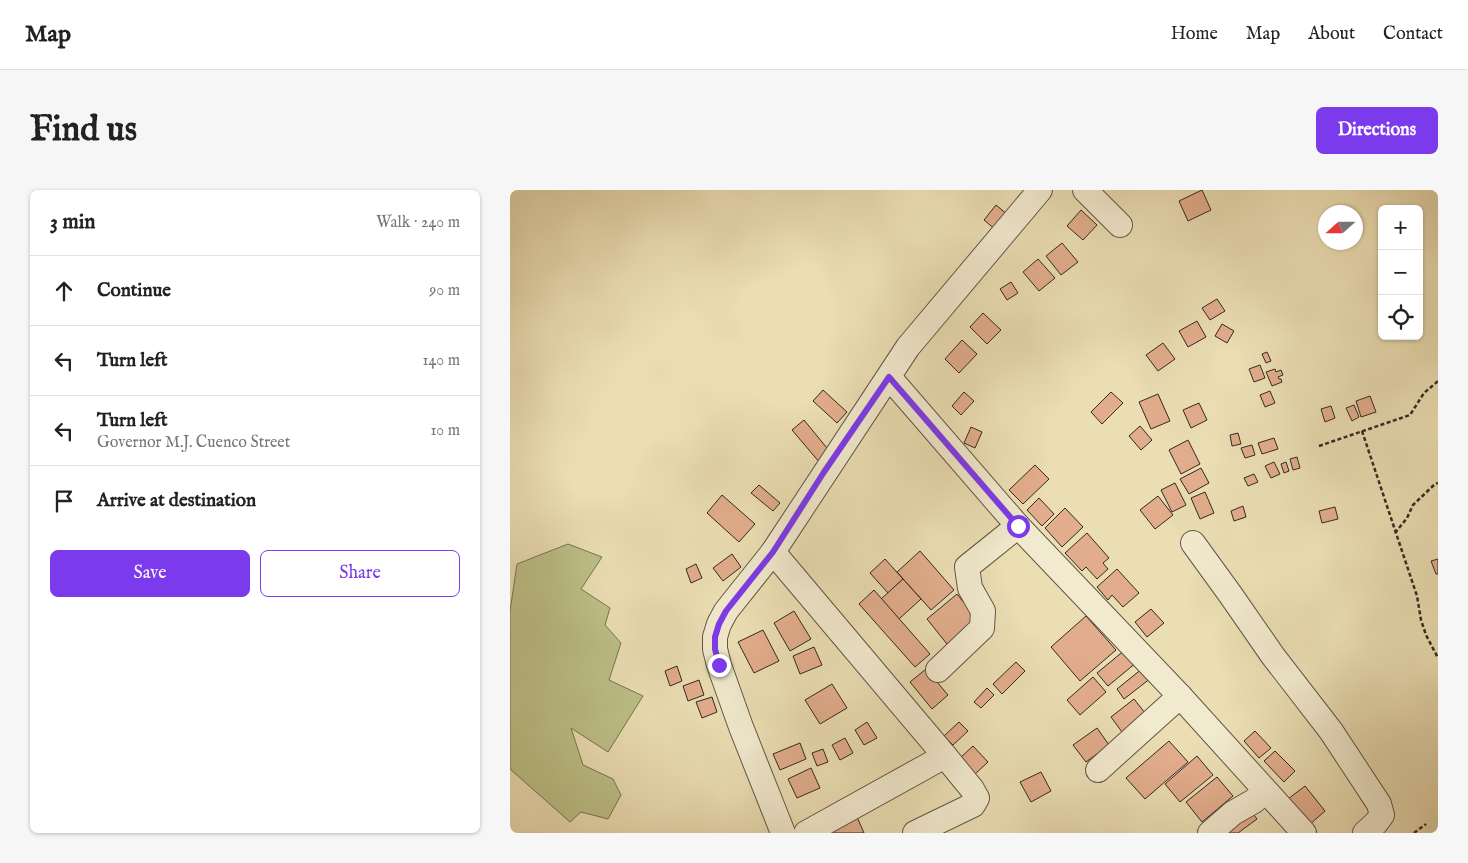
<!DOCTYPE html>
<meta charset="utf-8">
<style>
body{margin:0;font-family:"IM FELL English",serif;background:#f6f6f6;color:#222}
.controls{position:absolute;right:15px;top:15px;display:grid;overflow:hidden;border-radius:8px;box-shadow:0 1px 4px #0004}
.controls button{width:45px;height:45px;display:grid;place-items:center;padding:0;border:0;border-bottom:1px solid #e0e0e0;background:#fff;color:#222;font:25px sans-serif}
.compass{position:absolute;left:808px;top:15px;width:45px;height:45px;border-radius:50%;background:#fff;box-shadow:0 1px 4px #0004;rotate:249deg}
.stop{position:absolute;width:15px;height:15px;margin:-11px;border:4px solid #7c3aed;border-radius:50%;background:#fff}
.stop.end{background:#7c3aed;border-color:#fff;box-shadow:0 1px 5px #0008}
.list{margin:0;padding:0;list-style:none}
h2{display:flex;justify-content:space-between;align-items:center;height:65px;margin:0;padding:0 20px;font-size:21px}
h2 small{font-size:16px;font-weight:400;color:#767676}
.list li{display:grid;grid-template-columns:32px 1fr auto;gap:15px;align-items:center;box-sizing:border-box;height:70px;padding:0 20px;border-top:1px solid #e0e0e0}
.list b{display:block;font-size:19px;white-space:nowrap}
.list p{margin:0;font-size:16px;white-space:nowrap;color:#767676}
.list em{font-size:16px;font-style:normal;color:#767676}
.actions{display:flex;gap:10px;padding:15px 20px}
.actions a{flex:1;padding:11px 0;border:1px solid #7c3aed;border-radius:8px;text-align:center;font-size:18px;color:#7c3aed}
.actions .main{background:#7c3aed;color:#fff}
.icon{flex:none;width:28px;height:28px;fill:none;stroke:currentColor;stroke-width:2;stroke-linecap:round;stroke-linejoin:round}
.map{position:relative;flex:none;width:928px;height:643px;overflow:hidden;border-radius:8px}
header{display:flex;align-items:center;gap:30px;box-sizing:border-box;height:70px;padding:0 25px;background:#fff;border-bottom:1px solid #e0e0e0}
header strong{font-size:24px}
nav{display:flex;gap:28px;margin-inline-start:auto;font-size:18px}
.intro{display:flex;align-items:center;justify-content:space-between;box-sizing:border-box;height:120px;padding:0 30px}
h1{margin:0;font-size:35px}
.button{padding:12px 22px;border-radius:8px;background:#7c3aed;color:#fff;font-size:18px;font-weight:700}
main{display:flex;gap:30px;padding:0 30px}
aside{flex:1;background:#fff;border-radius:8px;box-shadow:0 1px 4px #0004}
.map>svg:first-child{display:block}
.green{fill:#bdc088;stroke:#787456}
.building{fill:#e2ad8c;stroke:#342823}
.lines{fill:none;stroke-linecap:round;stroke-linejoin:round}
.minor-casing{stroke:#625647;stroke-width:26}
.path{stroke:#342823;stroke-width:2.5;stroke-dasharray:4 2.5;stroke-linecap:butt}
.minor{stroke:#f2eace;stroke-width:24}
.route{stroke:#7c3aed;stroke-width:6}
</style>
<header>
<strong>Map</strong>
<nav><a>Home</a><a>Map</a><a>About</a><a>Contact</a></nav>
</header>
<div class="intro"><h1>Find us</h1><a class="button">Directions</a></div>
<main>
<aside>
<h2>3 min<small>Walk · 240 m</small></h2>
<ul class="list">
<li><svg class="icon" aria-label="ahead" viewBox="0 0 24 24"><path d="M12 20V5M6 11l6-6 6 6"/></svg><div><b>Continue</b></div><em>90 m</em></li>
<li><svg class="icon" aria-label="left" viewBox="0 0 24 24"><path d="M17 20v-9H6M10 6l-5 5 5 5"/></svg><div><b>Turn left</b></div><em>140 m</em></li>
<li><svg class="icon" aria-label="left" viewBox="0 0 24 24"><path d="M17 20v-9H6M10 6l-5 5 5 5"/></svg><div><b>Turn left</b><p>Governor M.J. Cuenco Street</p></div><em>10 m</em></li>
<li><svg class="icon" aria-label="arrive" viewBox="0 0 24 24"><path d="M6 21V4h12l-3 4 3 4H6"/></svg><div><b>Arrive at destination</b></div></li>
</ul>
<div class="actions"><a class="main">Save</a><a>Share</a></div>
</aside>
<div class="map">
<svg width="928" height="643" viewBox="0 0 928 643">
<rect width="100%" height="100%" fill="#ebdeb3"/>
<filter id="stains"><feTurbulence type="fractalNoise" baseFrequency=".004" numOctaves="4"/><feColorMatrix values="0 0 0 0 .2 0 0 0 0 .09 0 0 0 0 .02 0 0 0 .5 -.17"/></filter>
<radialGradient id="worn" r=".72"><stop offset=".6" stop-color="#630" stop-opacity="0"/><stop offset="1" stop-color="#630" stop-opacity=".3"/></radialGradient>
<path class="green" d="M58 354 92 367 71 399 100 418 95 435 111 453 99 490 133 506 98 562 61 538 73 575 103 589 111 605 98 629 71 622 60 632 0 579V421L7 374Z"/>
<g class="building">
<path d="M692 0 701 20 678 31 669 11Z"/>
<path d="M486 15 498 25 486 40 474 30Z"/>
<path d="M571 20 587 35 573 50 557 36Z"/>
<path d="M552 53 568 72 551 85 536 66Z"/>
<path d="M528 69 545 88 529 101 513 82Z"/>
<path d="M501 92 508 103 497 110 490 99Z"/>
<path d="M707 109 715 121 700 130 692 118Z"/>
<path d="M473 123 491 140 477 154 460 137Z"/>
<path d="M687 131 696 147 678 157 669 141Z"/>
<path d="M712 134 724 141 717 153 705 146Z"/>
<path d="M452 150 467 164 449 183 435 169Z"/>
<path d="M653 153 665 169 648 181 636 165Z"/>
<path d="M757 162 761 171 756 173 752 164Z"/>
<path d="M750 175 755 188 744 192 739 179Z"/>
<path d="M765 179 766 182 771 180 773 185 768 187 769 189H771L772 192 762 196 756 182Z"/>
<path d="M313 200 337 222 327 233 303 211Z"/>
<path d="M760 201 765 213 755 217 750 205Z"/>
<path d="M454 202 464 211 451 225 442 216Z"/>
<path d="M601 202 613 213 592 234 581 222Z"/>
<path d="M648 204 660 231 641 239 629 212Z"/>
<path d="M860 206 866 222 851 227 846 211Z"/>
<path d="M689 213 697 230 681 238 673 220Z"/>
<path d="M844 215 849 227 842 231 836 218Z"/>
<path d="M821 216 825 228 815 232 811 219Z"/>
<path d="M294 230 321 263 310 273 282 240Z"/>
<path d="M630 236 642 250 631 260 619 246Z"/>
<path d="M461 237 472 242 465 258 454 253Z"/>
<path d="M728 243 731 254 722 256 720 245Z"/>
<path d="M764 248 768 259 752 264 748 253Z"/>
<path d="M678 250 690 274 671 284 659 260Z"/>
<path d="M742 255 745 265 735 268 731 258Z"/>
<path d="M787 267 790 278 783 280 780 269Z"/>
<path d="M764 272 770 284 761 288 755 276Z"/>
<path d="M776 272 779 281 774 283 771 274Z"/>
<path d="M525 275 539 289 513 314 499 300Z"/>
<path d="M691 278 699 293 679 304 670 289Z"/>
<path d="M744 284 748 292 738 296 734 288Z"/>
<path d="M665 293 676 315 662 322 651 300Z"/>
<path d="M249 295 270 313 263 321 241 303Z"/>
<path d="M695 302 704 323 690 329 681 308Z"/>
<path d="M212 305 245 334 229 352 197 323Z"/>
<path d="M648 306 663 325 645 339 630 320Z"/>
<path d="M529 308 544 324 532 336 517 320Z"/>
<path d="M733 316 736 327 724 331 721 321Z"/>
<path d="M825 317 828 329 812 333 809 321Z"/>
<path d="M555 318 573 337 552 357 535 338Z"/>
<path d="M577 343 599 368 593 373 598 379 587 389 576 377 572 381 555 363Z"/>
<path d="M410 361 444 400 421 420 387 382Z"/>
<path d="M222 364 231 377 213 391 203 378Z"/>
<path d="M375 369 393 389 378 403 360 383Z"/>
<path d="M928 369V384H926L921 371Z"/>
<path d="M186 374 192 388 181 393 176 379Z"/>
<path d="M607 379 629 403 613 417 602 405 598 410 587 397Z"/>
<path d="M393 389 411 409 389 429 371 409Z"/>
<path d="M364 400 420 464 405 477 349 414Z"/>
<path d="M447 404 467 429 437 454 417 429Z"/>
<path d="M641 419 654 433 637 447 625 432Z"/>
<path d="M284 421 301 449 280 461 264 433Z"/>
<path d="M576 426 606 460 570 491 541 457Z"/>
<path d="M253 440 269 471 244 483 228 452Z"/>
<path d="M304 457 312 475 290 484 283 466Z"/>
<path d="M616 459 627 472 598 496 587 483Z"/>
<path d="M506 472 515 481 492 504 483 494Z"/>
<path d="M167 476 172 491 160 496 155 481Z"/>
<path d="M633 478 641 488 614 509 607 499Z"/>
<path d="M416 479 438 505 422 519 400 492Z"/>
<path d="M583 487 596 502 570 525 557 510Z"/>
<path d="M189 490 194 505 178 511 173 496Z"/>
<path d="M322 494 337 518 310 534 295 510Z"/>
<path d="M477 498 484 505 471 518 464 512Z"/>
<path d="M202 507 207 522 192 528 186 512Z"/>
<path d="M624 509 635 523 612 542 601 527Z"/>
<path d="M357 532 367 548 354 555 345 540Z"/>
<path d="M449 532 458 541 443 555 434 546Z"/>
<path d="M587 538 599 555 576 572 563 555Z"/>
<path d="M745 541 761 558 749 568 734 551Z"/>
<path d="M335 548 343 563 330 570 322 555Z"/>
<path d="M659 551 678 572 635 609 616 588Z"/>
<path d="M290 553 296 569 270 580 263 564Z"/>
<path d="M463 556 478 572 451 597 436 581Z"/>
<path d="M313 559 318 572 307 576 302 563Z"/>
<path d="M765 561 785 581 774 592 754 571Z"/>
<path d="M687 566 703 585 670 612 655 594Z"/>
<path d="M301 578 310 598 287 608 278 589Z"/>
<path d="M531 582 541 601 521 612 510 592Z"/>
<path d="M707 587 723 606 692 632 676 612Z"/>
<path d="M795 596 815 621 799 635 778 609Z"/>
<path d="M740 620 747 629 728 643H712Z"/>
<path d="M347 627 354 643H320Z"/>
</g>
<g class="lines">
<g class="minor-casing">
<g id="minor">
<path d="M575 0 610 35"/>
<path d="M379 187 508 336 670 506 794 643"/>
<path d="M683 353 720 404 763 466 821 541 869 614 872 625 866 633 855 643"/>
<path d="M263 362 435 566 462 599 467 608 463 615 405 643"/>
<path d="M428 480 472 438 473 421 460 398 457 377 508 336"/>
<path d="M588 580 670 506"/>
<path d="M273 643 231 537 209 475 205 459V447L209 434 216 421 263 362 398 157 530 0"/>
<path d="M296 643 435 566"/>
<path d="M700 643 723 623 744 611 755 601"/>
</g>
</g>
<g class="path">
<path d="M852 241 907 406 911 430 916 445 928 468"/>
<path d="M809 256 900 225 914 203 928 191"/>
<path d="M885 343 897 328 903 315 925 294 928 293"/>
<path d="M904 643 916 634"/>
</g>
<use href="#minor" class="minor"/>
</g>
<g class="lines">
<path class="route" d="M209 475 205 459V447L209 434 216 421 263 362 314 282 379 187 508 336"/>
</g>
<rect width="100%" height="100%" filter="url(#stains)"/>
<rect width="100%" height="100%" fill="url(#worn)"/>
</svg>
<div class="controls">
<button>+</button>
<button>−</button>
<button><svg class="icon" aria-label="locate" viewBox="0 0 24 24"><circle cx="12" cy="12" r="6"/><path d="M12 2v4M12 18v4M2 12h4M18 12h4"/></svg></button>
</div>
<svg class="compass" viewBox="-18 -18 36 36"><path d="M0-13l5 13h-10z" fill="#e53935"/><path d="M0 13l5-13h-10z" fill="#767676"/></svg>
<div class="stop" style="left:508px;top:336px"></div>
<div class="stop end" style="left:209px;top:475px"></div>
</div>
</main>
